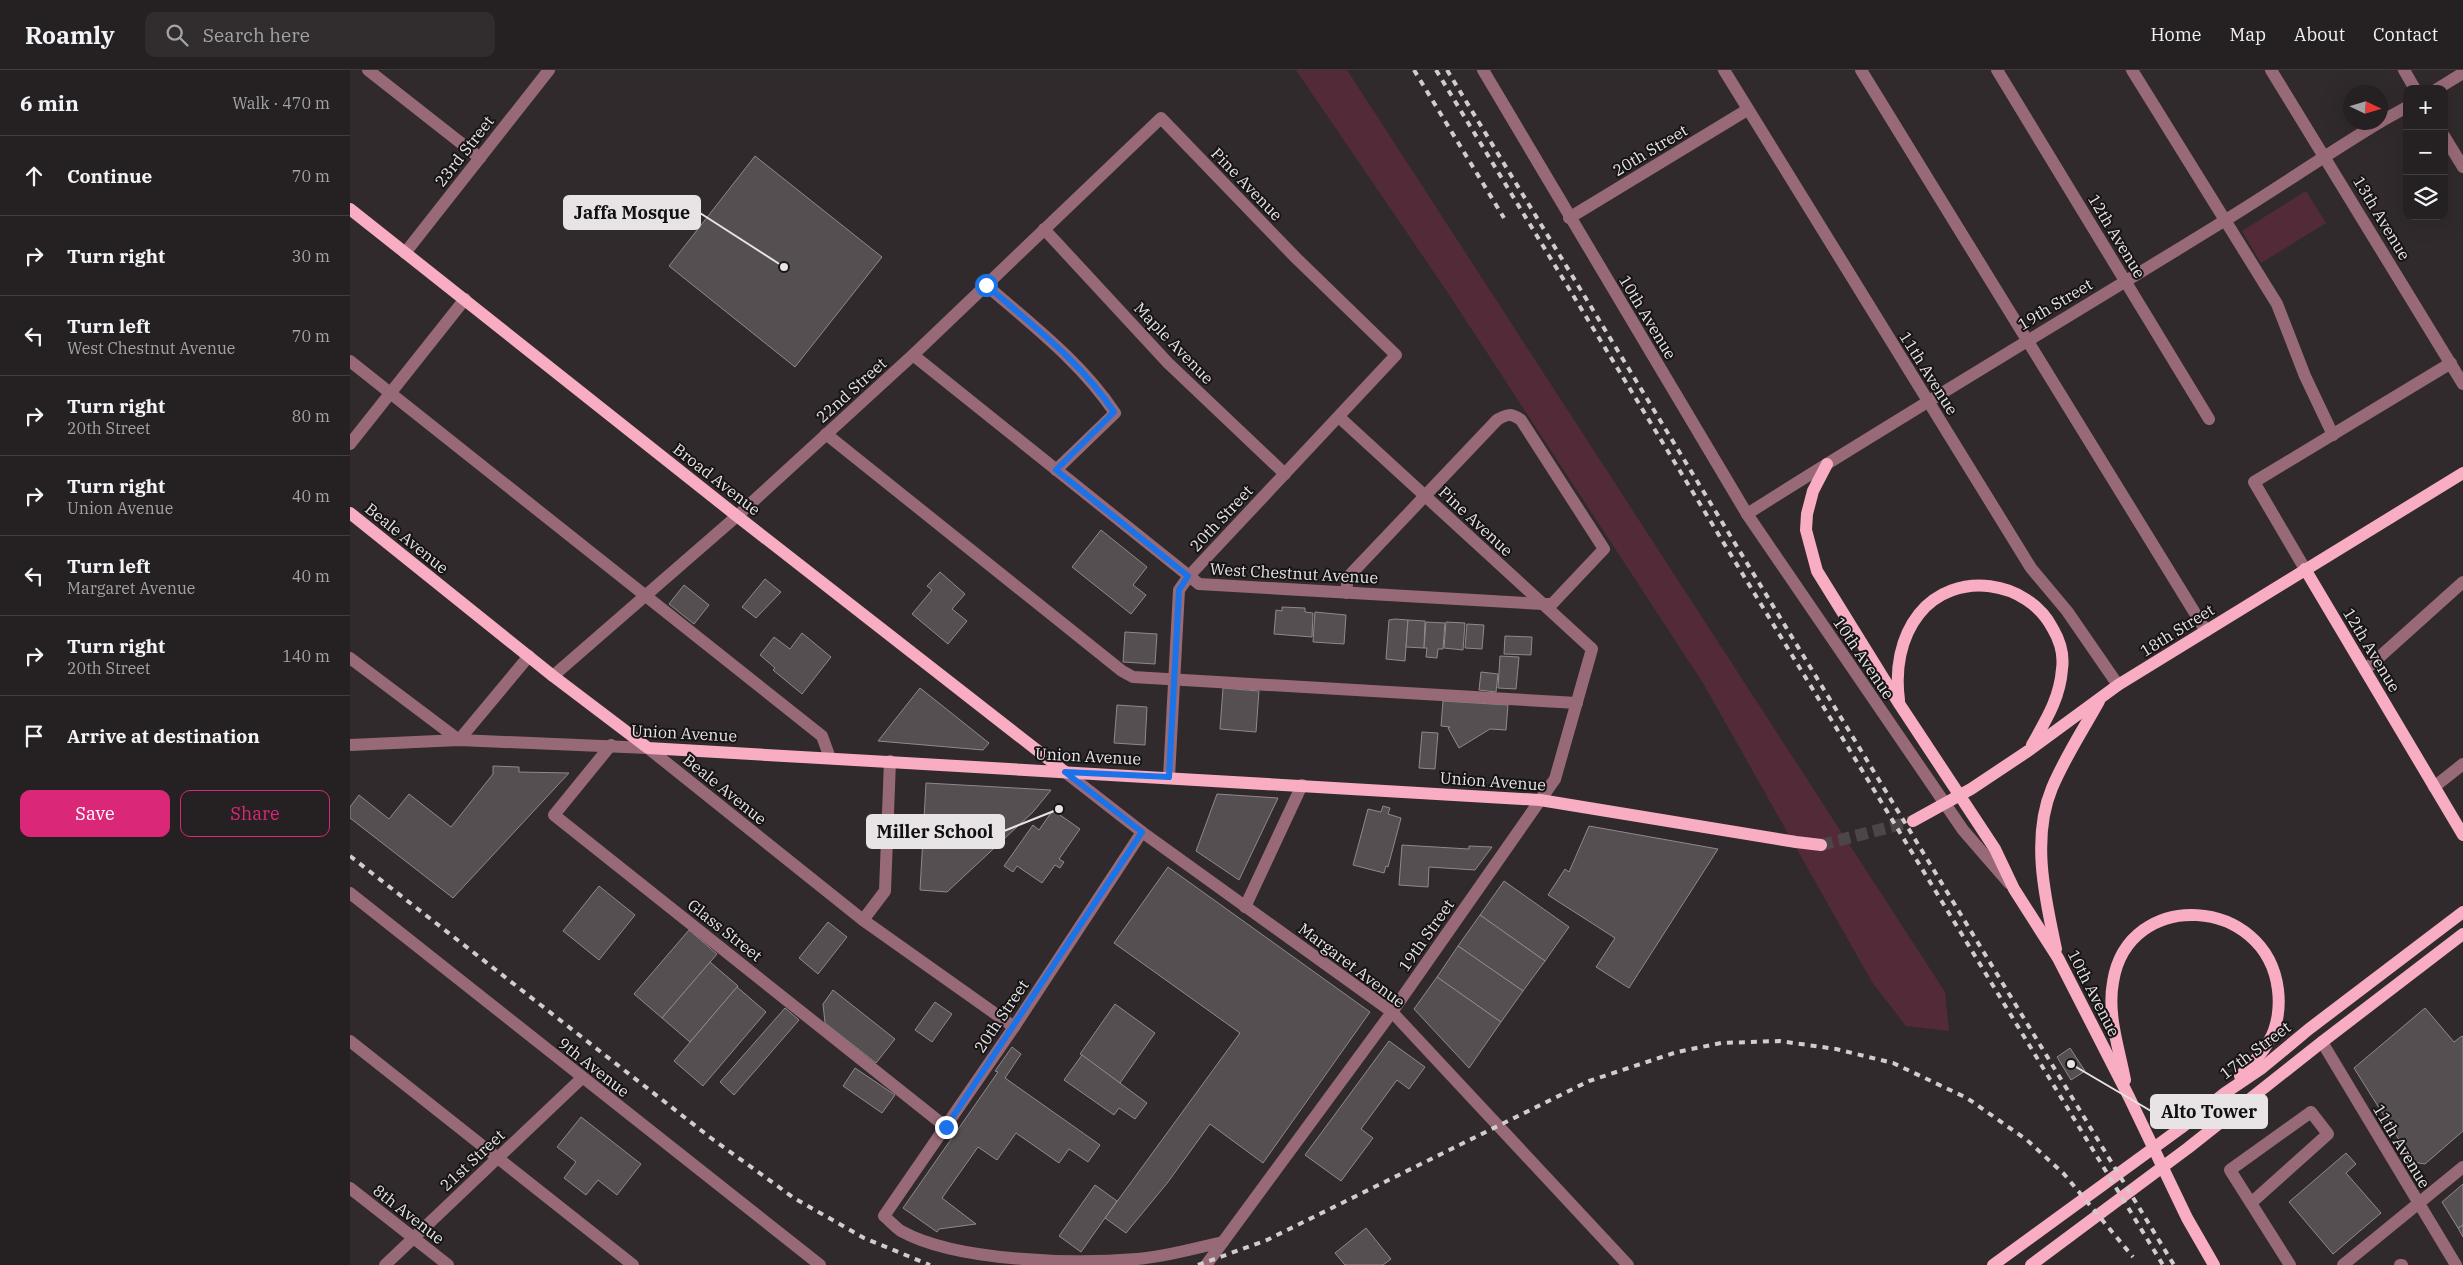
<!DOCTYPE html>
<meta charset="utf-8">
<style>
body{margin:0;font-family:"IBM Plex Serif",serif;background:#312d2e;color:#f1f3f6}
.controls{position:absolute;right:15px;top:15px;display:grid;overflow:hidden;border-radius:10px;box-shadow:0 5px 20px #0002}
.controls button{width:45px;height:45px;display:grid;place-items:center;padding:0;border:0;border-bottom:1px solid #423e3f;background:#252021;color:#f1f3f6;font:25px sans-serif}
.compass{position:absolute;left:1993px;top:15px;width:45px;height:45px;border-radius:50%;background:#252021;box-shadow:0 5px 20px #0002;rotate:94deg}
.stop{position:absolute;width:15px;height:15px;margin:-11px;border:4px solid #1a73e8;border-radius:50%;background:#fff}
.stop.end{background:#1a73e8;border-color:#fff;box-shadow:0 1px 5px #0008}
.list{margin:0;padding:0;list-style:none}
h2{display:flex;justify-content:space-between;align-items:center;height:65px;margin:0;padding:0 20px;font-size:21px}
h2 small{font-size:16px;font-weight:400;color:#a3a3a5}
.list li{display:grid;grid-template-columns:32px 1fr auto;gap:15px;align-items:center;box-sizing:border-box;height:80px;padding:0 20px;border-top:1px solid #423e3f}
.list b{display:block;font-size:19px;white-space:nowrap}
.list p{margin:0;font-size:16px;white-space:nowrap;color:#a3a3a5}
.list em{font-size:16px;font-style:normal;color:#a3a3a5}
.actions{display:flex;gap:10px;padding:15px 20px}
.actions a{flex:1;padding:11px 0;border:1px solid #db2777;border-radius:10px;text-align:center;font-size:18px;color:#db2777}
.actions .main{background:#db2777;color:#fff}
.icon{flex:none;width:28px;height:28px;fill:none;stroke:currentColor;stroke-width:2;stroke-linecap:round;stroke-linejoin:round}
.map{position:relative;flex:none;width:2113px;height:1195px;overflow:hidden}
header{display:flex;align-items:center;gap:30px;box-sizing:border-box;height:70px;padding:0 25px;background:#252021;border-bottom:1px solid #423e3f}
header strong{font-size:24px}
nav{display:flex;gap:28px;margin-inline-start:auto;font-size:18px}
.search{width:350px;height:45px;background:#312d2e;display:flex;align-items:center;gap:12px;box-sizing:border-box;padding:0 18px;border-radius:10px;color:#a3a3a5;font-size:19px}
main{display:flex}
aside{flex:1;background:#252021}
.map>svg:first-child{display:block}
.green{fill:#532b38}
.building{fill:#564f51;stroke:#90888a}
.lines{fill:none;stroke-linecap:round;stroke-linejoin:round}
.major-tunnel{stroke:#4c4648;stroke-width:12;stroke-dasharray:12 6;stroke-linecap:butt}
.minor{stroke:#986a77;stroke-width:12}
.major{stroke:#f9adc3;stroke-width:12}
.rail{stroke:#d1cccd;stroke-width:4;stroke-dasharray:6 6;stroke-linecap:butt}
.route{stroke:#1a73e8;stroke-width:6}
.labels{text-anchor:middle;stroke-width:4;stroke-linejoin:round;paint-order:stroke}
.street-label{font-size:16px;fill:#e8e4e5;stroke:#171415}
.leader{fill:none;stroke:#e8e4e5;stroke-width:2}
.callout-dot{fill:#e8e4e5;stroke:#171415;stroke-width:2}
.callout{fill:#e8e4e5;stroke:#e8e4e5;stroke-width:2}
.callout-label{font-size:18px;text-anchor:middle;font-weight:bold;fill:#111}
</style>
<header>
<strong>Roamly</strong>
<div class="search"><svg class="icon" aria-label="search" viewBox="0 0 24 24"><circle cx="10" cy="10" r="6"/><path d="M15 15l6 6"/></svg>Search here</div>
<nav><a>Home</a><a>Map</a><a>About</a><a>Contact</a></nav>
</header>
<main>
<aside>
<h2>6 min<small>Walk · 470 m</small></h2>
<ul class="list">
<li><svg class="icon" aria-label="ahead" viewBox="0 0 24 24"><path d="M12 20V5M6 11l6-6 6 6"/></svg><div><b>Continue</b></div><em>70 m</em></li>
<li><svg class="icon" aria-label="right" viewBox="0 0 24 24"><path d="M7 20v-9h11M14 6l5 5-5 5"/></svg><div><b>Turn right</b></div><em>30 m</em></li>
<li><svg class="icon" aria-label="left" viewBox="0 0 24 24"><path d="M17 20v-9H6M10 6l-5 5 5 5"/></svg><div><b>Turn left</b><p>West Chestnut Avenue</p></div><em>70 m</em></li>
<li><svg class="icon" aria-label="right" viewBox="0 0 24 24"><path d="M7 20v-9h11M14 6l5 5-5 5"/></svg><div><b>Turn right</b><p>20th Street</p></div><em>80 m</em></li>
<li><svg class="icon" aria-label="right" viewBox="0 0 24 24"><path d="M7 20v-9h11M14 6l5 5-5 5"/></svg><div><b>Turn right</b><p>Union Avenue</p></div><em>40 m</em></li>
<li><svg class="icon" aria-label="left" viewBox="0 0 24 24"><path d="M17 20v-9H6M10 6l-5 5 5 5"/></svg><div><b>Turn left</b><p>Margaret Avenue</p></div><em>40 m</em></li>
<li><svg class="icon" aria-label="right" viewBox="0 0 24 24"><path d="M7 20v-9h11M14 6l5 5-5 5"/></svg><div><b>Turn right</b><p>20th Street</p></div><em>140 m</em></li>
<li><svg class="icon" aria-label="arrive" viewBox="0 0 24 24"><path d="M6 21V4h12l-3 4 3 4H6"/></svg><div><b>Arrive at destination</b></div></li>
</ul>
<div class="actions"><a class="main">Save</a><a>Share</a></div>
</aside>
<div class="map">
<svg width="2113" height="1195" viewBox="0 0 2113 1195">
<rect width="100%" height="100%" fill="#312a2c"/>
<g class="green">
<path d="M946 0H997L1595 922 1599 961 1556 956 1522 912 1353 613 1096 220Z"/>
<path d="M1956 121 1976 153 1911 193 1892 161Z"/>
</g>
<g class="building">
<path d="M405 86 532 187 445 297 319 196Z"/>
<path d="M751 460 797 497 783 515 796 525 781 544 722 497Z"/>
<path d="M590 502 615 524 602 539 617 551 598 574 562 544 582 520 577 516Z"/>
<path d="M415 509 431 522 406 548 392 537Z"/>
<path d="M334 515 359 535 344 554 319 534Z"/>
<path d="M932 537 955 538V542L963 543 962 567 924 564 926 540 932 541Z"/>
<path d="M965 542 996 545 994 574 963 572Z"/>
<path d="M1045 549 1058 550 1055 591 1036 589 1039 550Z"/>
<path d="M1058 550 1075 551 1074 578 1056 577Z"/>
<path d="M1076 552 1095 553 1093 579H1088L1087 588 1076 587 1077 578H1074Z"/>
<path d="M1096 552 1115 553 1113 580 1094 578Z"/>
<path d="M1117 554 1134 555 1132 579 1115 578Z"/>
<path d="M775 562 807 564 805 594 773 592Z"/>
<path d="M452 563 481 587 452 624 423 600 425 598 410 585 424 567 440 579Z"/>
<path d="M1155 566 1182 567 1181 585 1154 584Z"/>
<path d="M1150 586 1169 587 1166 619 1148 618Z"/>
<path d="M1131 602 1148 604 1146 622 1129 620Z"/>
<path d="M570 618 639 673 633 680 528 671Z"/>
<path d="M873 618 909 621 906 662 870 659Z"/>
<path d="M1093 631 1158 635 1156 660 1140 659 1109 678 1098 658 1100 657 1091 656Z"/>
<path d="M767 635 797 637 795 675 764 673Z"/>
<path d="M1072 662 1088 663 1085 699 1069 698Z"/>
<path d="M143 696 169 697V702L219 703 103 828 0 748V737L9 725 39 749 59 724 101 757 143 704Z"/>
<path d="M576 713 701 720 683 742 597 822 570 820Z"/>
<path d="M867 724 928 728 889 810 846 781Z"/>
<path d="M1033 736 1040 738 1038 744 1051 748 1038 797 1036 796 1034 803 1003 795 1018 739 1031 742Z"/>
<path d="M703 740 730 759 709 789 714 792 710 798 705 795 692 813 667 796 663 802 654 796 683 755 689 760Z"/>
<path d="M1239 756 1368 779 1279 918 1246 897 1265 868 1198 825 1215 799 1219 802Z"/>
<path d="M1052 775 1119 779V776L1142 777 1125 800 1079 797 1078 817 1049 815Z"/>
<path d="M818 797 1020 942 913 1093 860 1054 818 1112 776 1163 755 1148 890 963 764 873Z"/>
<path d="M1154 811 1219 857 1195 891 1130 845Z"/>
<path d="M249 816 285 845 249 890 213 861Z"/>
<path d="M1130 845 1195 891 1173 921 1108 876Z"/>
<path d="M478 852 497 867 468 904 449 888Z"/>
<path d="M339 860 367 884 312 948 284 924Z"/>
<path d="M1108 876 1173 921 1151 952 1087 907Z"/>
<path d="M360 892 388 916 340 972 312 948Z"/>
<path d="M1087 907 1151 952 1119 998 1064 939Z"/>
<path d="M387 917 416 942 353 1016 324 991Z"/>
<path d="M483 920 545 969 526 993 475 953 473 934Z"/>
<path d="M585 932 602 944 582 972 565 960Z"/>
<path d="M765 934 805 963 770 1013 730 984Z"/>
<path d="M435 938 449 950 384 1025 370 1012Z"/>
<path d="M2075 938 2104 972 2112 966 2113 967V1061L2075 1094 2063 1092 2004 998Z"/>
<path d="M1039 971 1075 997 1059 1019 1047 1010 1011 1059 1023 1068 991 1111 955 1085Z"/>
<path d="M662 977 671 984 655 1008 750 1075 738 1092 719 1079 709 1093 666 1063 647 1090 628 1077 592 1128 626 1154 589 1159 587 1162 553 1138 648 1002 645 1001Z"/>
<path d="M1720 978 1735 1001 1721 1010 1707 987Z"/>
<path d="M732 985 797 1033 785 1049 769 1038 764 1045 714 1010Z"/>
<path d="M505 998 545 1025 532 1043 493 1016Z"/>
<path d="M231 1047 291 1094 267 1125 248 1110 236 1125 214 1108 226 1092 207 1077Z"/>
<path d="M1996 1083 2006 1094 1996 1103 2031 1143 1983 1184 1939 1132Z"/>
<path d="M2113 1114V1155L2108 1158 2092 1132Z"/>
<path d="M745 1115 767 1131 731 1182 709 1166Z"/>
<path d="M2113 1155V1167L2108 1158Z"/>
<path d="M1016 1158 1041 1189 1033 1195H995L985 1183Z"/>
</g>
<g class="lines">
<path class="major-tunnel" d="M1471 775 1563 751"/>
<g class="minor">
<path d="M18 0 130 88"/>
<path d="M1133 0 1397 444 1613 760 1659 813"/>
<path d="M1374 0 1681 498 1717 541 1768 615"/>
<path d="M1511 0 1856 561"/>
<path d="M1647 0 1859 349"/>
<path d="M1782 0 1927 234 1955 306 1983 365"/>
<path d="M1921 0 2113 314"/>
<path d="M2054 0 2065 19"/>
<path d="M2087 19 2113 3"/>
<path d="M2030 52 2057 37"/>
<path d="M2094 66 2113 97"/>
<path d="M1219 148 1397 40"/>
<path d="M694 159 818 293 935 404"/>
<path d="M55 183 199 0"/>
<path d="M636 215C681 254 731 292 765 343L706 400"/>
<path d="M563 285 849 514 1193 534H1202L1254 479 1171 350C1161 343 1157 344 1147 350L998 507 996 523"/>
<path d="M0 291 472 666 480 688"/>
<path d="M476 364 772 601 783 607 1227 633"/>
<path d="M0 374 115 229"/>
<path d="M1397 444C1555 344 1715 249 1874 151 1926 119 1977 84 2030 52"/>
<path d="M1955 499 1904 412 2101 293"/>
<path d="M0 588 109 670 179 586"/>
<path d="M2015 600 2113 512"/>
<path d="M203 606 387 446 563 285 811 48 946 188 1046 285 839 506 829 520 819 707"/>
<path d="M0 675 109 670 298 678 513 850 664 957"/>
<path d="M261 675 204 745 596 1057"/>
<path d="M715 702 792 762 1042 942 1278 1195"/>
<path d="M2084 717 2113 694"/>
<path d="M792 762 664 957 534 1146C540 1151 545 1157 551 1161 607 1192 723 1194 787 1189 815 1187 845 1178 873 1172"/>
<path d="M0 823 470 1195"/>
<path d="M895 837 952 715"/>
<path d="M513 850 535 821 540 691"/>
<path d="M0 971 283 1195"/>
<path d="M1972 972 2106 1195"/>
<path d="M0 1118 98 1195"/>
<path d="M1901 1133 1978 1064 1961 1042 1880 1100 1940 1195"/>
<path d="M35 1195 232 1008"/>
<path d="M856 1195 1042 942 1205 709 1242 579 989 347"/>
<path d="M1993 1195 2113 1097"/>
<path d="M2050 1195H2052"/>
</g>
<g class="major">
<path d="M0 139 387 446 715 702"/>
<path d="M1477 394 1463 421 1457 444 1456 460 1467 501 1550 635 1645 779 1664 819 1708 888 1779 1027 1837 1148 1864 1195"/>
<path d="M0 443 203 606 298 678 1190 730 1446 772 1471 775"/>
<path d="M1955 499 2113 765"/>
<path d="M1549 630C1545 600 1550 568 1569 544 1605 499 1678 510 1703 559 1710 571 1714 585 1712 599 1710 628 1696 650 1682 675"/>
<path d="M1563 751 1621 719 1678 681 1768 615 2113 403"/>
<path d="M1706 879C1695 828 1681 768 1702 718 1715 687 1733 660 1749 631"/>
<path d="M1775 1010C1769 978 1757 945 1763 912 1778 817 1917 826 1928 920 1930 936 1928 956 1919 971 1912 984 1901 995 1890 1006"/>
<path d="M1643 1195 1831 1058 1875 1023 1912 998 1959 959 2113 842"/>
<path d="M1681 1195 1838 1078 1972 972 2113 864"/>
</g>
<g class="rail">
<path d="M1064 0 1154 148"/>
<path d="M1086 0 1813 1195"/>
<path d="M1097 0 1824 1195"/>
<path d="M0 786 361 1068 444 1128 514 1168 580 1195"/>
<path d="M848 1195 917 1170 1239 1011 1327 982 1371 973 1429 971 1486 979 1543 993 1617 1028 1677 1070 1714 1104 1783 1187"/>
</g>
</g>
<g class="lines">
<path class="route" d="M596 1057 792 762 715 702 819 707 829 520 838 506 706 400 764 342C731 292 681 254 636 215"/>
</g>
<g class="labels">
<g class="street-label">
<text transform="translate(1300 80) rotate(-31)" y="6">20th Street</text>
<text transform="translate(114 81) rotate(-52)" y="6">23rd Street</text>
<text transform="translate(897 114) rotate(46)" y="6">Pine Avenue</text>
<text transform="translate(2032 148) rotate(59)" y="6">13th Avenue</text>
<text transform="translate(1767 166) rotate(59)" y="6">12th Avenue</text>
<text transform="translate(1705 234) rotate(-31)" y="6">19th Street</text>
<text transform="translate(1298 247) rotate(59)" y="6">10th Avenue</text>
<text transform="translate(824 273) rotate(46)" y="6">Maple Avenue</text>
<text transform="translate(1579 303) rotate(58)" y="6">11th Avenue</text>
<text transform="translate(501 320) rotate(-42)" y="6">22nd Street</text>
<text transform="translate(367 409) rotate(38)" y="6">Broad Avenue</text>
<text transform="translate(871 448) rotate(-47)" y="6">20th Street</text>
<text transform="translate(1126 451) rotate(43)" y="6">Pine Avenue</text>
<text transform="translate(57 468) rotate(39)" y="6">Beale Avenue</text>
<text transform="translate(944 503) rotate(3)" y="6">West Chestnut Avenue</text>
<text transform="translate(1827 560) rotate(-32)" y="6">18th Street</text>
<text transform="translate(2022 580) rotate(59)" y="6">12th Avenue</text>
<text transform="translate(1514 588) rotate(56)" y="6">10th Avenue</text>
<text transform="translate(334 663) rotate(3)" y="6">Union Avenue</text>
<text transform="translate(738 686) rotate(3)" y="6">Union Avenue</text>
<text transform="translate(1143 711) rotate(4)" y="6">Union Avenue</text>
<text transform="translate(375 719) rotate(39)" y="6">Beale Avenue</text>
<text transform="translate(375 860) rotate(38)" y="6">Glass Street</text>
<text transform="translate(1076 865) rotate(-55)" y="6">19th Street</text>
<text transform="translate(1002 895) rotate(37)" y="6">Margaret Avenue</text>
<text transform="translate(1744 923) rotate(63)" y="6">10th Avenue</text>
<text transform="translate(651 946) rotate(-56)" y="6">20th Street</text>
<text transform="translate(1905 980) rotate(-37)" y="6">17th Street</text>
<text transform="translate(244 997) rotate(38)" y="6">9th Avenue</text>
<text transform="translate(2052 1076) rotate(59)" y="6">11th Avenue</text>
<text transform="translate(122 1090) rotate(-43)" y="6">21st Street</text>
<text transform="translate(59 1144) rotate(38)" y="6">8th Avenue</text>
</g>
</g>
<path class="leader" d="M434 197L350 143M709 739L654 761M1721 994L1801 1041"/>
<g class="callout-dot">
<circle cx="434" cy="197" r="5"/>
<circle cx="709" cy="739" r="5"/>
<circle cx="1721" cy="994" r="5"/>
</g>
<g class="callout">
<rect x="214" y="126" width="136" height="33" rx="5"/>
<rect x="517" y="745" width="137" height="33" rx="5"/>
<rect x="1801" y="1025" width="116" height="33" rx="5"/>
</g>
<g class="callout-label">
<text x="282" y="149">Jaffa Mosque</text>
<text x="585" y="768">Miller School</text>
<text x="1859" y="1048">Alto Tower</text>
</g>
</svg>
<div class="controls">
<button>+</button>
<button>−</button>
<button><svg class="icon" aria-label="layers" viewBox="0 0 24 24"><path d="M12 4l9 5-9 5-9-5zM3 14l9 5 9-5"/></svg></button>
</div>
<svg class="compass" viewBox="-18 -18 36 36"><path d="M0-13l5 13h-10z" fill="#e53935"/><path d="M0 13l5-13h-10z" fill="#a3a3a5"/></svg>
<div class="stop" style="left:636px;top:215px"></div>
<div class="stop end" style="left:596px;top:1057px"></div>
</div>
</main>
